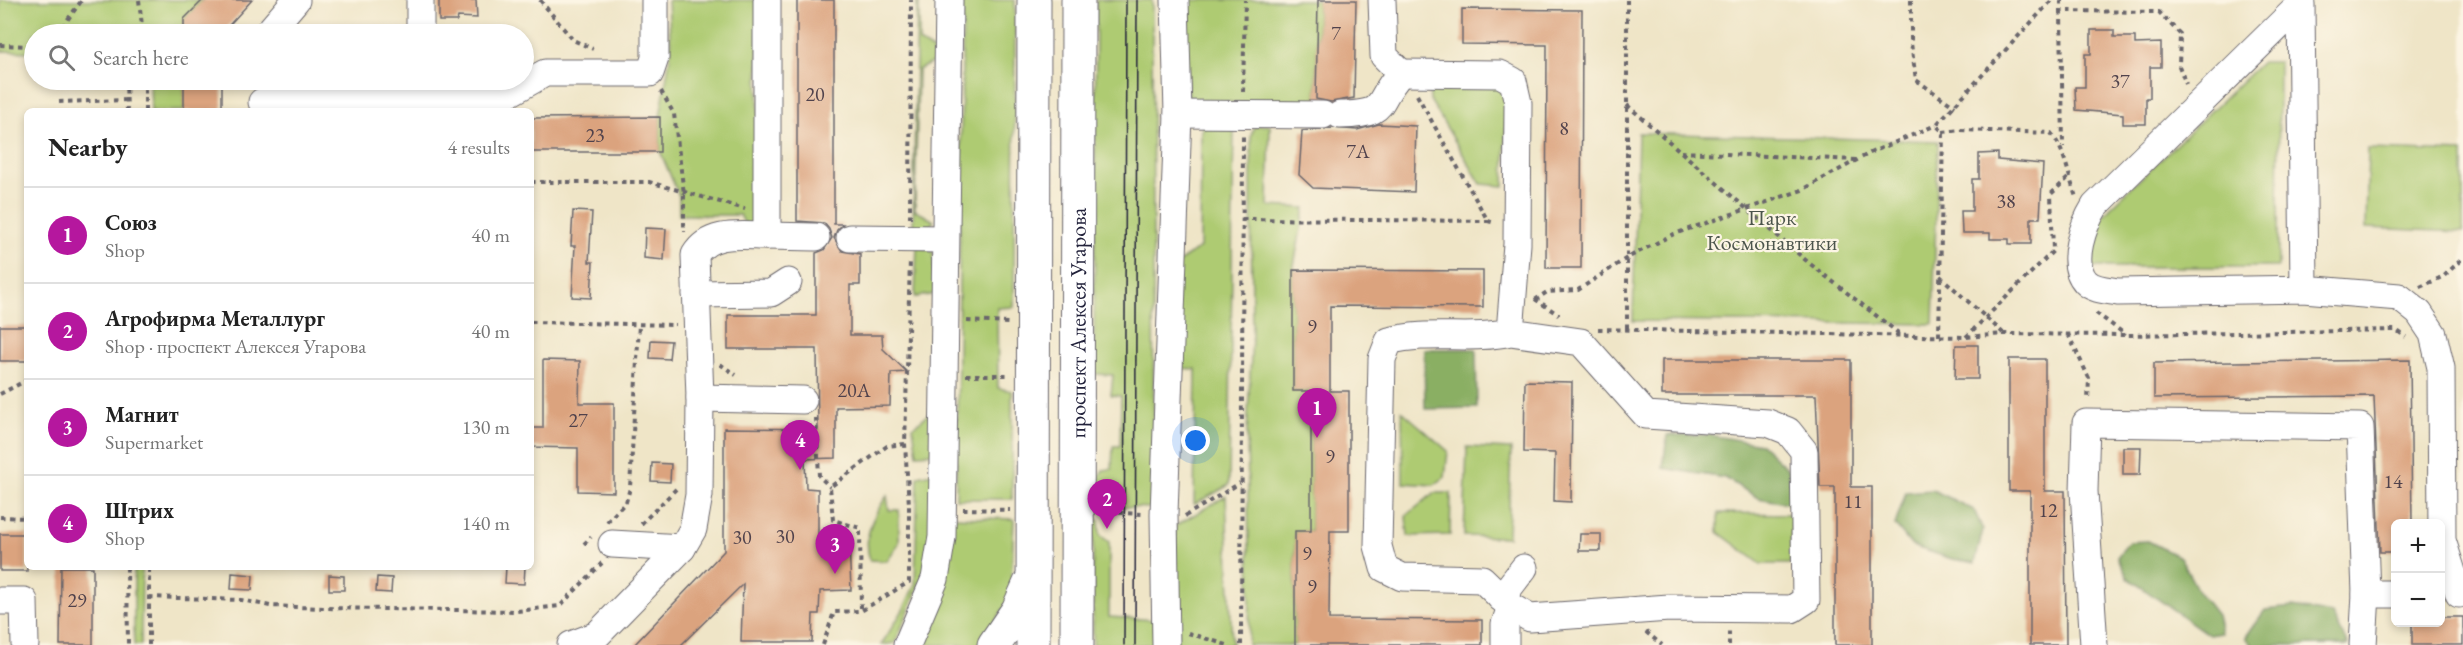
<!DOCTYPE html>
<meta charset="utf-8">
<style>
body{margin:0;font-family:"EB Garamond",serif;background:#f2f2f2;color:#222}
.controls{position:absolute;right:18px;bottom:18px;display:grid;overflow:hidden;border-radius:9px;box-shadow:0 3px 9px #0003}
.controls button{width:54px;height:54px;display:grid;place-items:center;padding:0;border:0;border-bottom:2px solid #e0e0e0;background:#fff;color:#222;font:30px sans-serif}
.you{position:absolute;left:1196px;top:441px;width:21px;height:21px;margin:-15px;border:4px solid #fff;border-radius:50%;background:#1a73e8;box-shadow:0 0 0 9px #1a73e833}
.badge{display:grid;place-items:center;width:39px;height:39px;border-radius:50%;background:#b5179e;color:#fff;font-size:20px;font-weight:700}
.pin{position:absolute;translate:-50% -50px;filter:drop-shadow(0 2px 3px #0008)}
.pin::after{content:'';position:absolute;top:32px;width:21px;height:18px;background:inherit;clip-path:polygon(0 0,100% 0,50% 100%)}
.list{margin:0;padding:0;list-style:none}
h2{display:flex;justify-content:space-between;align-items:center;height:78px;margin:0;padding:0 24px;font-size:26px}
h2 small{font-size:20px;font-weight:400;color:#767676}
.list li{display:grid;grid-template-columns:39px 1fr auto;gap:18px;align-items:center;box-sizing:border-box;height:96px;padding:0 24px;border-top:2px solid #e0e0e0}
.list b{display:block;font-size:22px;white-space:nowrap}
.list p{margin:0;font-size:20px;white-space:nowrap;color:#767676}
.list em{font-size:20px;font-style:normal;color:#767676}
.icon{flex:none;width:33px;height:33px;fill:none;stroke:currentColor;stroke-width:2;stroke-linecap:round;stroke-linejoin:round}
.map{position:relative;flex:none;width:2463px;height:645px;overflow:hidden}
.search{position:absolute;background:#fff;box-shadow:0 3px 9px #0003;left:24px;top:24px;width:510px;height:66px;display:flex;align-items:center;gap:15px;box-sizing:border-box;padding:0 21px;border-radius:33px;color:#767676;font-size:22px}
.panel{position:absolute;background:#fff;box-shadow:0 3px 9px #0003;left:24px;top:108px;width:510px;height:462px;border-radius:9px}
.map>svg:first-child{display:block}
.green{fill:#aecb72;stroke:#687656;stroke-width:1.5}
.forest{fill:#8aaf64;stroke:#566850;stroke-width:1.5}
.building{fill:#dba37e}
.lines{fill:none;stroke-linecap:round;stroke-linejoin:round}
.minor-casing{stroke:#6a666c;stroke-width:29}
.major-casing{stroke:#6a666c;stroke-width:35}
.path{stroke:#6a666c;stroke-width:4;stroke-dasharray:4.5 4.5;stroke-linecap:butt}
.minor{stroke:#fff;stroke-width:27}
.major{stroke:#fff;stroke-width:33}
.tram{stroke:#22223b;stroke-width:1.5}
.labels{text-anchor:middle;stroke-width:4.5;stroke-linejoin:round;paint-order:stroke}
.number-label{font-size:20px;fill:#50424c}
.park-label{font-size:22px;fill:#4c554c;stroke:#fcf5e5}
.street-label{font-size:22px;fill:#22223b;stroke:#fcf5e5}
</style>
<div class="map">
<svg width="2463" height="645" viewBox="0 0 2463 645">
<rect width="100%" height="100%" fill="#fcf5e5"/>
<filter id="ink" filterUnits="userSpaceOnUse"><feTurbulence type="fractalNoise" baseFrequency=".0167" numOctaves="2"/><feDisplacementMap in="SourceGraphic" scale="12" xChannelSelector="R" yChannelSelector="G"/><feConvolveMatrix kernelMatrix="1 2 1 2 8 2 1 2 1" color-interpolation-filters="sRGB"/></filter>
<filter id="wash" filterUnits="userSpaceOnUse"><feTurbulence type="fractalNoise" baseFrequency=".008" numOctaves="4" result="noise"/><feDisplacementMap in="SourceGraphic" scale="24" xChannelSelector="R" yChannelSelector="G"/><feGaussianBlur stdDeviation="1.35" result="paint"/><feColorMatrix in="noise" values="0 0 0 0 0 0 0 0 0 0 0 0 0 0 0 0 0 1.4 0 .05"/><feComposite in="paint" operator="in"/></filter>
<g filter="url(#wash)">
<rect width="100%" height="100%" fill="#efe5c7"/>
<g class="green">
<path d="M0 0H203L184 19V34H34V52L0 51Z"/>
<path d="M668 0H758L759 219 748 230 740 215H679V196L660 151V117L671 51Z"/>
<path d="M917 0H919V42L937 53V60L918 70 915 210 934 221 930 226 913 228Z"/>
<path d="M963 0H1015L1014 307 997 308 998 388 1012 391V499H956Z"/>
<path d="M1096 0H1152L1154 508 1092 506 1093 487 1103 470 1112 469 1113 446H1120L1121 396 1111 395 1113 375 1094 374Z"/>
<path d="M1183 0H1318L1316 102 1196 103 1188 98Z"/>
<path d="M2262 62H2279L2278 267H2087L2092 230 2110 208Z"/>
<path d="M150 80H184V111H151Z"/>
<path d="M1430 81H1496L1507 91 1504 186 1481 184 1430 100Z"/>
<path d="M1205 123H1234L1229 485 1194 505 1196 369 1178 368 1177 263 1200 248 1201 133Z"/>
<path d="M1270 125 1268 206 1305 208 1293 270V391H1311V531H1295V645H1248L1250 602 1247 434 1252 337 1251 135 1255 126Z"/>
<path d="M1638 133 1938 141 1933 324 1633 321Z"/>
<path d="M2368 149 2463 152V232L2366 228Z"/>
<path d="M917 245 933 251 935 294 915 297Z"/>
<path d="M932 411 934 453 917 454 913 427Z"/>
<path d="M1402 411 1448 451 1445 477 1434 485 1403 483Z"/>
<path d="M1467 447 1511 449 1508 537 1464 536Z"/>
<path d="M933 473 932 555 895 643 881 645 903 610 915 584 918 476Z"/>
<path d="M1434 493H1451L1450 535 1408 536 1406 516Z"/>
<path d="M887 496 889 510H899V543L887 561 870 560C862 536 873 516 887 496Z"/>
<path d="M1226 496 1232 645H1177L1175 526Z"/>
<path d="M1718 513 1792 514 1790 564H1761L1718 532Z"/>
<path d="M953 517 1014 519 1011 584 1006 605 979 645H916Z"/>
<path d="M1093 519H1099L1100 535 1109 542V617L1154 620 1156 645H1093Z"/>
<path d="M134 567H142L141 645H134Z"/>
</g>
<g class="forest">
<path d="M1424 349H1476L1477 408 1425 409Z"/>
<path d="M1667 435H1709L1761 444 1789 470 1792 504 1758 498 1725 478 1663 468Z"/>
<path d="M1933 490 1974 510 1983 530 1975 563 1952 559 1912 546 1895 525 1906 492Z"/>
<path d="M2148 541 2180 557 2198 591 2217 615 2221 633 2209 635 2128 578 2117 557 2129 542Z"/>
<path d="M2293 607 2332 614 2348 645H2253L2245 638 2265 610Z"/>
</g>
<g id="blocks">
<g class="building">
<path d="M203 0H252L221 34H184V19Z"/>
<path d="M439 0H476L477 18 458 17 457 21H439Z"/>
<path d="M797 0H834V224H843L837 230 834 238 842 251 860 254V285H850V335H882L883 349 907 372 891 373 890 406 836 407V458L805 459 806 488 818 489V543H849L851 590 820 591 819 614H813L812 642H741L743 584 681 645H634L724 551V428L818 429 817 349H728V315H816V253L824 250 832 238 829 229 824 223 797 221Z"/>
<path d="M1318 0H1356L1354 98 1331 102 1316 99Z"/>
<path d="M1462 9 1582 10 1581 268H1546L1547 45 1462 44Z"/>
<path d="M2091 30H2114V37H2135V44L2161 43V67H2150V98H2146V124H2123V114L2076 110 2075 87H2085V54H2091Z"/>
<rect x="184" y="80" width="38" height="31"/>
<path d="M660 117V152H531V118Z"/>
<path d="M1379 124 1416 126 1414 192 1313 188 1299 175 1302 131 1332 128 1357 130Z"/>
<path d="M1998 153V160L2043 164 2040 218H2031V244H2009V239H1990V233H1962L1961 211H1972V179H1979V154Z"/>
<path d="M573 211 592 212 589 262H593L591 298 572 297 575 246H571Z"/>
<path d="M645 228 666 229 664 260 644 258Z"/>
<path d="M1293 270 1483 271V307L1330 306V391H1349V531H1330L1329 619 1482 620V645H1295V531H1311V391H1293Z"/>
<rect x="0" y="326" width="27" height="35"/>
<path d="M651 340 671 341 669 359 650 358Z"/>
<path d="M1956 345H1978V379H1955Z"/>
<path d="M2009 359H2045V491H2065L2066 645H2030V491H2009Z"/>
<path d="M543 360 580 361 579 403H614V492L578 491V448L531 447V428H543Z"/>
<path d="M1662 360H1851V487H1872V645H1835V487H1820L1816 395H1662Z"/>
<path d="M2410 360 2412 524H2396V552H2380L2374 396 2154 398V363Z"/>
<path d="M1525 381 1572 382 1571 502 1554 501 1555 453 1524 452Z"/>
<path d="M2123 447H2141L2140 475H2123Z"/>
<path d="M652 463 671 464 670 482 651 481Z"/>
<rect x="0" y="534" width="27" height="37"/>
<path d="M1580 534H1601V551H1579Z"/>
<path d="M61 567H93V645H60Z"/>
<path d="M506 567H525L524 584 505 583Z"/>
<path d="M232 573 253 575 252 590 231 589Z"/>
<path d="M329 575 344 576V590H329Z"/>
<path d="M377 577 392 578 391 593 376 592Z"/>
<path d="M2440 617H2463V645H2412V622H2440Z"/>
</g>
</g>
</g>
<g filter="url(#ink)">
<use href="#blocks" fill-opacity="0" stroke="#6a666c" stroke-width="1.5"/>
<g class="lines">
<g class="minor-casing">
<g id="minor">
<path d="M420 0V34"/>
<path d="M267 34 296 0"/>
<path d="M1401 73 1500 74 1513 81 1518 103 1517 244 1510 332C1470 341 1429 330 1389 341L1382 359 1378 546 1384 568 1402 577 1482 579 1511 607 1530 618 1669 608 1792 609 1806 600 1804 451 1788 431 1768 423 1646 415 1581 342 1510 332"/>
<path d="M262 102 499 99 545 73H650L655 58V0"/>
<path d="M1178 114 1323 115"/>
<path d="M1340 115C1391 114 1373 103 1401 73L1384 56 1382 0"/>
<path d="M767 236 816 237"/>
<path d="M850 238 944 239"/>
<path d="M2304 289 2301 4 2095 206C2084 224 2068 263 2086 282 2094 290 2107 290 2118 292L2304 289 2399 297 2419 313 2433 334 2441 368 2442 540 2459 594"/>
<path d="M696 294 771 293 788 282"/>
<path d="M700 398 803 400"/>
<path d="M612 544 682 548"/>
<path d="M1501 598 1524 568"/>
<path d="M0 601H24L25 645"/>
<path d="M571 645 597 635 682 548 693 529 699 495 700 398 695 255C710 230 742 236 767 236V0"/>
<path d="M907 645 935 579 942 537 949 0"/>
<path d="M1166 645 1164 514 1178 114 1175 0"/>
<path d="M1505 645V624L1511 607"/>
<path d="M2094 645 2084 491 2086 423 2360 427 2366 594H2396"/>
<path d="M2363 645 2366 594"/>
</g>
</g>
<g class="major-casing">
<g id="major">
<path d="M994 645 1018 610 1030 583"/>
<path d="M1033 645 1034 0"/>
<path id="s1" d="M1077 645 1078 0"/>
</g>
</g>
<g class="path">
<path d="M139 0 143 34"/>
<path d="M540 0 573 40 593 49"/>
<path d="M1911 0V43L1916 80 1955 107"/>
<path d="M2061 0V11L2159 12 2180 34 2179 66 2186 84"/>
<path d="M2061 11 2063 147"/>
<path d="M57 34 82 0"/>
<path d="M0 45 34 46"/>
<path d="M126 80 127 111"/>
<path d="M145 80V111"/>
<path d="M661 91 674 114 684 194V232"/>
<path d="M1243 92 1245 0"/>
<path d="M1417 95 1488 221 1495 223"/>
<path d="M59 102 127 100"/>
<path d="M1627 105 1809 263 1901 335"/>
<path d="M1943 132 1961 130 2051 133C2065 150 2068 175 2076 197"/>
<path d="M1681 152 1856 160"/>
<path d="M531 182H649L745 209"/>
<path d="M910 218 911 0"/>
<path d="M1242 219 1488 221"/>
<path d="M1940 276 2003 333"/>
<path d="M2420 287 2444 276 2463 258"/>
<path d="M1535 299 1559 315"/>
<path d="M1535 300 1547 292 1578 290 1627 258 1674 234 1802 190 1870 153 1936 125"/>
<path d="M2096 313 2126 335"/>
<path d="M967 321 1010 323"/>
<path d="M531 322 676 325"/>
<path d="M1627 328V0"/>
<path d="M1598 329 1966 337 2004 334 2127 335 2396 330 2406 337"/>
<path d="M2068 334 2089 378 2088 401"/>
<path d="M1939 336 1943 132 1936 125 2052 0"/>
<path d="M1966 337 2053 251 2051 194 2069 177"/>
<path d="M720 364 736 375"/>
<path d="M966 375H1009"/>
<path d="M0 394 27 380"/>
<path d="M816 418 819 476 830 487"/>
<path d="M905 444 887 446 830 487 833 520 860 528 861 611 909 582V505L905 444 910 259"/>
<path d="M963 509 1010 510"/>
<path d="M1101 512 1142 514"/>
<path d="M1185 516 1240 483"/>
<path d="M0 517 27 518"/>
<path d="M607 522 626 502 630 488 639 324"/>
<path d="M641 524 676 489"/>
<path d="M584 544 591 537"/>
<path d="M127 567 128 645"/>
<path d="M149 597 241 600 270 606 323 608 517 611 560 606 602 563"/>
<path d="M1646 632 1662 645"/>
<path d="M1188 633 1227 645"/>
<path d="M149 645V567"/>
<path d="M823 645 834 612 861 611"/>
<path d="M1241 645 1243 136"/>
<path d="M1729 645V631"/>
</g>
<use href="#minor" class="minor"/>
<use href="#major" class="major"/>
<g class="tram">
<path d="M1124 645 1126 0"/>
<path d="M1135 645 1137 0"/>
</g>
</g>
</g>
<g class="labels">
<g class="number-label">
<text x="1336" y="40">7</text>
<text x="2120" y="88">37</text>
<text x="815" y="101">20</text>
<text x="1564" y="135">8</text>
<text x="595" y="142">23</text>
<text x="1358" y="158">7А</text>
<text x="2006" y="208">38</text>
<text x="1312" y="333">9</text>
<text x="854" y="397">20А</text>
<text x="578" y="427">27</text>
<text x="1330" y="463">9</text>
<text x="2393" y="488">14</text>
<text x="1853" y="508">11</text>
<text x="2048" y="517">12</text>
<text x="785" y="543">30</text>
<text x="742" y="544">30</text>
<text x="1307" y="560">9</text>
<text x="1312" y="593">9</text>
<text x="77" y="607">29</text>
</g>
<g class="park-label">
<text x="1772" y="225">Парк<tspan x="1772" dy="25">Космонавтики</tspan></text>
</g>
<g class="street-label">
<text dy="8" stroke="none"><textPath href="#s1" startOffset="322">проспект Алексея Угарова</textPath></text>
</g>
</g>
</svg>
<div class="controls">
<button>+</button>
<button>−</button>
</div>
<div class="you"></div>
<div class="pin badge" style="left:1317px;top:438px">1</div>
<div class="pin badge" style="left:1107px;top:529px">2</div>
<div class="pin badge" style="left:835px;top:574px">3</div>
<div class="pin badge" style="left:800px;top:470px">4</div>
<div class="search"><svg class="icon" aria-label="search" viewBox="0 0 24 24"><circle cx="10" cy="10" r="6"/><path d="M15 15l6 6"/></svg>Search here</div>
<section class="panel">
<h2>Nearby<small>4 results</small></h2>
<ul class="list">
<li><span class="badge">1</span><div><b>Союз</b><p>Shop</p></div><em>40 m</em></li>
<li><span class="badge">2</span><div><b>Агрофирма Металлург</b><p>Shop · проспект Алексея Угарова</p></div><em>40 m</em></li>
<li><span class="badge">3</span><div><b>Магнит</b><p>Supermarket</p></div><em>130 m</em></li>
<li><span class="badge">4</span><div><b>Штрих</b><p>Shop</p></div><em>140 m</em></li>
</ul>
</section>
</div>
